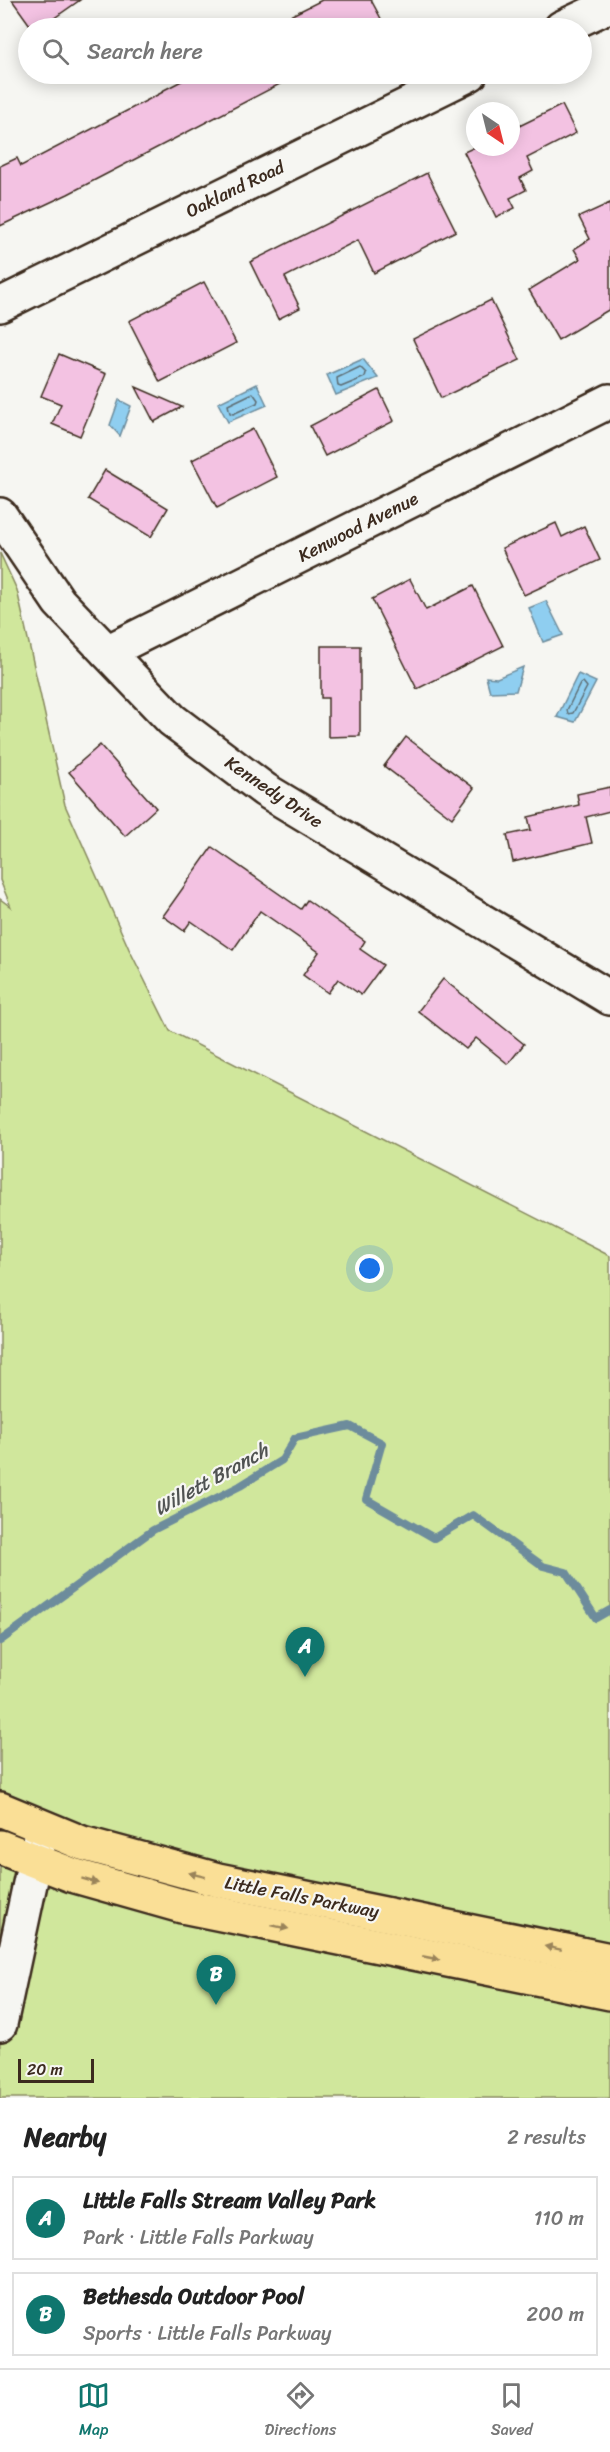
<!DOCTYPE html>
<meta charset="utf-8">
<style>
body{margin:0;font-family:Sriracha,sans-serif;background:#f6f6f6;color:#222}
.compass{position:absolute;left:466px;top:102px;width:54px;height:54px;border-radius:50%;background:#fff;box-shadow:0 3px 15px #0003;rotate:145deg}
.scale{position:absolute;left:18px;bottom:15px;width:76px;box-sizing:border-box;padding-left:6px;border:3px solid #3b2a1e;border-top:0;font-size:16px;line-height:21px;white-space:nowrap;color:#3b2a1e;-webkit-text-stroke:4px #f6f6f2;paint-order:stroke}
.you{position:absolute;left:370px;top:1269px;width:21px;height:21px;margin:-15px;border:4px solid #fff;border-radius:50%;background:#1a73e8;box-shadow:0 0 0 9px #1a73e833}
.badge{display:grid;place-items:center;width:39px;height:39px;border-radius:50%;background:#0f766e;color:#fff;font-size:20px;font-weight:700}
.pin{position:absolute;translate:-50% -50px;filter:drop-shadow(0 2px 3px #0008)}
.pin::after{content:'';position:absolute;top:32px;width:21px;height:18px;background:inherit;clip-path:polygon(0 0,100% 0,50% 100%)}
.list{margin:0;padding:0;list-style:none}
h2{display:flex;justify-content:space-between;align-items:center;height:78px;margin:0;padding:0 24px;font-size:26px}
h2 small{font-size:20px;font-weight:400;color:#767676}
.list li{display:grid;grid-template-columns:39px 1fr auto;gap:18px;align-items:center;box-sizing:border-box;height:84px;margin:0 12px 12px;padding:0 12px;border:2px solid #e0e0e0;border-radius:0px}
.list b{display:block;font-size:22px;white-space:nowrap}
.list p{margin:0;font-size:20px;white-space:nowrap;color:#767676}
.list em{font-size:20px;font-style:normal;color:#767676}
.icon{flex:none;width:33px;height:33px;fill:none;stroke:currentColor;stroke-width:2;stroke-linecap:round;stroke-linejoin:round}
.map{position:relative;flex:none;width:610px;height:2098px;overflow:hidden}
.search{position:absolute;background:#fff;box-shadow:0 3px 15px #0003;left:18px;right:18px;top:18px;height:66px;display:flex;align-items:center;gap:15px;box-sizing:border-box;padding:0 21px;border-radius:33px;color:#767676;font-size:22px}
.sheet{height:270px;background:#fff}
nav{display:flex;justify-content:space-around;align-items:center;box-sizing:border-box;height:84px;border-top:2px solid #e0e0e0;background:#fff;font-size:16px;color:#767676}
nav a{display:grid;justify-items:center;gap:3px}
nav .on{color:#0f766e}
.map>svg:first-child{display:block}
.green{fill:#d0e79c;stroke:#86885d;stroke-width:1.5}
.water{fill:#8fcef0;stroke:#6d8c9c;stroke-width:1.5}
.lines{fill:none;stroke-linecap:round;stroke-linejoin:round}
.shore{stroke:#5d6c72;stroke-width:1.5}
.stream{stroke:#6d8c9c;stroke-width:8}
.building{fill:#f3c2e2;stroke:#3b2a1e;stroke-width:1.5}
.minor-casing{stroke:#3b2a1e;stroke-width:38}
.major-casing{stroke:#3b2a1e;stroke-width:38}
.minor{stroke:#f6f6f2;stroke-width:33}
.major{stroke:#fadf96;stroke-width:33}
.oneway{fill:#9a845a}
.labels{text-anchor:middle;stroke-width:4.5;stroke-linejoin:round;paint-order:stroke}
.street-label{font-size:18px;fill:#3b2a1e;stroke:#f6f6f2}
.water-label{font-size:20px;font-style:italic;fill:#505352;stroke:#f6f6f2}
</style>
<div class="map">
<svg width="610" height="2098" viewBox="0 0 610 2098">
<rect width="100%" height="100%" fill="#f6f6f2"/>
<filter id="ink" filterUnits="userSpaceOnUse"><feTurbulence type="fractalNoise" baseFrequency=".0167" numOctaves="2"/><feDisplacementMap in="SourceGraphic" scale="12" xChannelSelector="R" yChannelSelector="G"/><feConvolveMatrix kernelMatrix="1 2 1 2 8 2 1 2 1" color-interpolation-filters="sRGB"/></filter>
<g filter="url(#ink)">
<path class="green" d="M0 553 17 590 65 805 129 949 170 1031 610 1256V2098H0V899L11 907 0 880Z"/>
<g class="water">
<path d="M363 359 378 378 336 395 327 375Z"/>
<path d="M257 384 267 405 228 422 218 403Z"/>
<path d="M119 400 131 406 120 436 110 425Z"/>
<path d="M546 601 563 635 543 642 529 608Z"/>
<path d="M523 667 516 691 490 692 486 677 497 678Z"/>
<path d="M578 674 596 682 575 722 557 717Z"/>
</g>
<g class="lines">
<g class="shore">
<path d="M360 367 366 373 365 377 341 387 338 386 337 378Z"/>
<path d="M253 393 258 400 257 403 233 414 230 413 228 405Z"/>
<path d="M583 682 587 687 573 713 568 714 567 710 580 684Z"/>
</g>
<path class="stream" d="M0 1641 153 1530 240 1486 282 1460 295 1438 350 1426 382 1443 366 1499 434 1538 473 1515 543 1566 566 1572 596 1618 610 1610"/>
</g>
<g class="building">
<path d="M12 0H80L40 28H32Z"/>
<path d="M322 0H371L386 28H266Z"/>
<path d="M195 74H299L68 194 0 226V166L17 158 21 166 163 92 162 91Z"/>
<path d="M562 105 576 133 527 158 533 171 520 178 526 190 510 198 515 208 496 217 464 152 475 147H511V130Z"/>
<path d="M427 173 456 231 374 273 358 240 285 277 300 308 278 319 250 262Z"/>
<path d="M610 203V309L558 340 529 290 580 259 574 249 590 239 579 217Z"/>
<path d="M204 282 236 343 160 382 129 321Z"/>
<path d="M491 300 520 360 441 398 413 339Z"/>
<path d="M59 354 106 374 80 436 52 424 61 404 41 396Z"/>
<path d="M136 387 182 407 154 422Z"/>
<path d="M379 390 394 421 325 456 310 426Z"/>
<path d="M253 429 277 477 217 508 192 460Z"/>
<path d="M105 470 168 508 151 537 88 499Z"/>
<path d="M556 523 562 537 584 526 600 560 524 595 502 548Z"/>
<path d="M410 579 426 610 473 586 503 646 417 689 372 599Z"/>
<path d="M321 646H360V736L328 737V698H321Z"/>
<path d="M406 737 474 788 452 818 384 766Z"/>
<path d="M100 745 156 808 125 836 69 772Z"/>
<path d="M610 787V811L586 817 592 843 513 862 507 835 531 830 528 817 579 805 577 794Z"/>
<path d="M212 847 301 909 307 900 365 941 360 949 383 965 361 995 338 979 328 993 303 975 319 952 260 911 233 950 191 921 184 931 163 916Z"/>
<path d="M443 979 524 1044 508 1064 476 1038 466 1049 418 1011Z"/>
</g>
<g class="lines">
<g class="minor-casing">
<g id="minor">
<path d="M561 28 610 5"/>
<path d="M0 305 470 74"/>
<path d="M0 515 59 602 172 720 265 790 610 998"/>
<path d="M107 652 610 401"/>
<path d="M0 2024 41 1832"/>
</g>
</g>
<g class="major-casing">
<g id="major">
<path d="M0 1809 82 1843 218 1880 610 1960"/>
<path d="M0 1847 72 1875 182 1906 610 1993"/>
</g>
</g>
<use href="#minor" class="minor"/>
<use href="#major" class="major"/>
</g>
<defs><path id="oneway-solid" d="M-6-.8H1V-3.2L6.5 0L1 3.2V.8H-6Z" transform="scale(1.5)"/></defs>
<g class="oneway">
<use href="#oneway-solid" transform="translate(197 1875) rotate(-166)"/>
<use href="#oneway-solid" transform="translate(90 1881) rotate(17)"/>
<use href="#oneway-solid" transform="translate(280 1927) rotate(12)"/>
<use href="#oneway-solid" transform="translate(553 1948) rotate(-168)"/>
<use href="#oneway-solid" transform="translate(431 1958) rotate(11)"/>
</g>
</g>
<g class="labels">
<g class="street-label">
<text transform="translate(235 189) rotate(-26)" y="6">Oakland Road</text>
<text transform="translate(358 527) rotate(-27)" y="6">Kenwood Avenue</text>
<text transform="translate(274 792) rotate(34)" y="6">Kennedy Drive</text>
<text transform="translate(302 1897) rotate(11)" y="6">Little Falls Parkway</text>
</g>
<g class="water-label">
<text transform="translate(211 1479) rotate(-29)" y="7">Willett Branch</text>
</g>
</g>
</svg>
<svg class="compass" viewBox="-18 -18 36 36"><path d="M0-13l5 13h-10z" fill="#e53935"/><path d="M0 13l5-13h-10z" fill="#767676"/></svg>
<div class="scale">20 m</div>
<div class="you"></div>
<div class="pin badge" style="left:305px;top:1677px">A</div>
<div class="pin badge" style="left:216px;top:2005px">B</div>
<div class="search"><svg class="icon" aria-label="search" viewBox="0 0 24 24"><circle cx="10" cy="10" r="6"/><path d="M15 15l6 6"/></svg>Search here</div>
</div>
<section class="sheet">
<h2>Nearby<small>2 results</small></h2>
<ul class="list">
<li><span class="badge">A</span><div><b>Little Falls Stream Valley Park</b><p>Park · Little Falls Parkway</p></div><em>110 m</em></li>
<li><span class="badge">B</span><div><b>Bethesda Outdoor Pool</b><p>Sports · Little Falls Parkway</p></div><em>200 m</em></li>
</ul>
</section>
<nav>
<a class="on"><svg class="icon" aria-label="map" viewBox="0 0 24 24"><path d="M3 6l6-2 6 2 6-2v14l-6 2-6-2-6 2zM9 4v14M15 6v14"/></svg>Map</a>
<a><svg class="icon" aria-label="directions" viewBox="0 0 24 24"><path d="M12 3l9 9-9 9-9-9zM9 14v-3h6M13 9l2 2-2 2"/></svg>Directions</a>
<a><svg class="icon" aria-label="saved" viewBox="0 0 24 24"><path d="M7 4h10v16l-5-4-5 4z"/></svg>Saved</a>
</nav>
